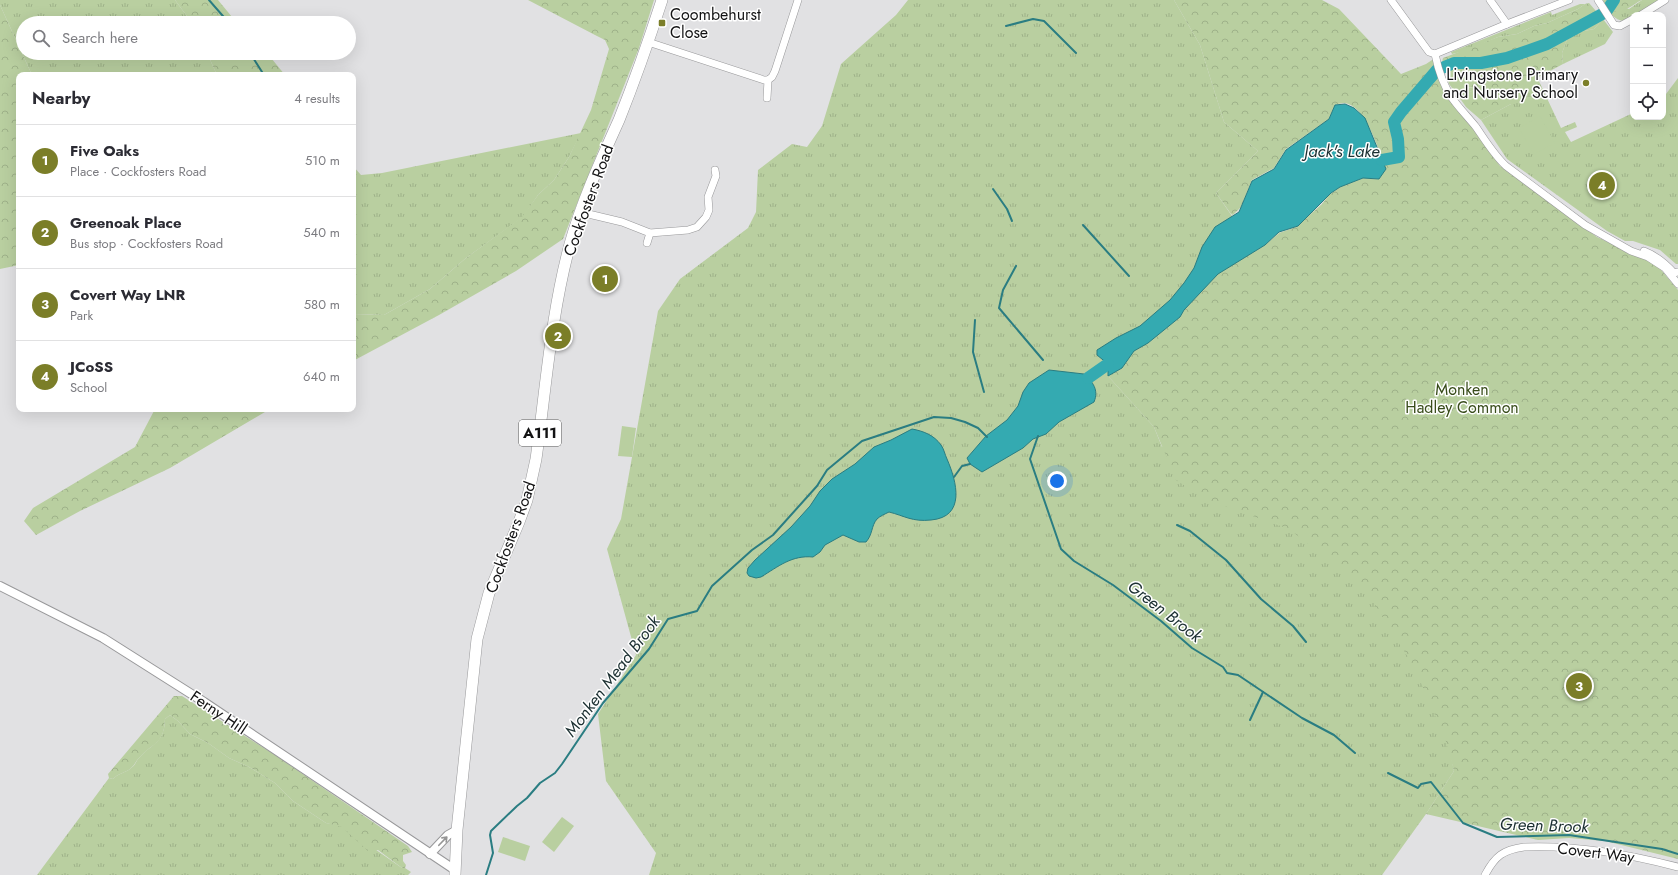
<!DOCTYPE html>
<meta charset="utf-8">
<style>
body{margin:0;font-family:Jost,sans-serif;background:#f7f7f7;color:#2b2b33}
.controls{position:absolute;right:12px;top:12px;display:grid;overflow:hidden;border-radius:8px;box-shadow:0 4px 16px #0002}
.controls button{width:36px;height:36px;display:grid;place-items:center;padding:0;border:0;border-bottom:1px solid #e1e1e2;background:#fff;color:#2b2b33;font:20px sans-serif}
.you{position:absolute;left:1057px;top:481px;width:14px;height:14px;margin:-10px;border:3px solid #fff;border-radius:50%;background:#1a73e8;box-shadow:0 0 0 6px #1a73e833}
.badge{display:grid;place-items:center;width:26px;height:26px;border-radius:50%;background:#7b7e28;color:#fff;font-size:13px;font-weight:700}
.pin{position:absolute;translate:-50% -50%;border:2px solid #fff;box-shadow:0 1px 4px #0006}
.list{margin:0;padding:0;list-style:none}
h2{display:flex;justify-content:space-between;align-items:center;height:52px;margin:0;padding:0 16px;font-size:17px}
h2 small{font-size:13px;font-weight:400;color:#7c7c81}
.list li{display:grid;grid-template-columns:26px 1fr auto;gap:12px;align-items:center;box-sizing:border-box;height:72px;padding:0 16px;border-top:1px solid #e1e1e2}
.list b{display:block;font-size:15px;white-space:nowrap}
.list p{margin:0;font-size:13px;white-space:nowrap;color:#7c7c81}
.list em{font-size:13px;font-style:normal;color:#7c7c81}
.icon{flex:none;width:22px;height:22px;fill:none;stroke:currentColor;stroke-width:2;stroke-linecap:round;stroke-linejoin:round}
.map{position:relative;flex:none;width:1678px;height:875px;overflow:hidden}
.search{position:absolute;background:#fff;box-shadow:0 4px 16px #0002;left:16px;top:16px;width:340px;height:44px;display:flex;align-items:center;gap:10px;box-sizing:border-box;padding:0 14px;border-radius:22px;color:#7c7c81;font-size:15px}
.panel{position:absolute;background:#fff;box-shadow:0 4px 16px #0002;left:16px;top:72px;width:340px;height:340px;border-radius:8px}
.map>svg:first-child{display:block}
.grass{fill:url(#grass-tufts)}
.forest{fill:url(#forest-crowns)}
.garden{fill:#b9cfa0}
.water{fill:#34aab1;stroke:#2a7d82}
.lines{fill:none;stroke-linecap:round;stroke-linejoin:round}
.stream{stroke:#2a7d82;stroke-width:2}
.river{stroke:#34aab1;stroke-width:12}
.minor-casing{stroke:#98989a;stroke-width:8}
.tertiary-casing{stroke:#98989a;stroke-width:10}
.primary-casing{stroke:#98989a;stroke-width:12}
.minor{stroke:#fff;stroke-width:7}
.tertiary{stroke:#fff;stroke-width:8}
.primary{stroke:#fff;stroke-width:11}
.oneway{stroke:#959595}
.poi-dot{fill:#7b7e28;stroke:#fff;stroke-width:1.5}
.labels{text-anchor:middle;stroke-width:3;stroke-linejoin:round;paint-order:stroke}
.shield{fill:#fff;stroke:#5a5a5a;stroke-width:1}
.shield-label{font-size:15px;font-weight:bold;fill:#131314}
.poi-label{font-size:16px;fill:#131314;stroke:#fff;text-anchor:start}
.street-label{font-size:16px;fill:#131314;stroke:#fff}
.park-label{font-size:16px;fill:#384c1a;stroke:#fff}
.water-label{font-size:17px;font-style:italic;fill:#1c3032;stroke:#fff}
</style>
<div class="map">
<svg width="1678" height="875" viewBox="0 0 1678 875">
<defs>
<pattern id="grass-tufts" width="24" height="20" patternUnits="userSpaceOnUse"><rect width="24" height="20" fill="#b9cfa0"/><path d="M3 7l-1-3M5 7V3M7 7l1-3M15 17l-1-3M17 17v-4M19 17l1-3" fill="none" stroke="#9eb189"/></pattern>
<pattern id="forest-crowns" width="20" height="18" patternUnits="userSpaceOnUse"><rect width="20" height="18" fill="#b9cfa0"/><path d="M2 6a3 3 0 1 1 6 0M12 15a3 3 0 1 1 6 0" fill="none" stroke="#9eb189"/></pattern>
</defs>
<rect width="100%" height="100%" fill="#e1e1e3"/>
<g class="grass">
<path d="M0 0H175L192 23H23V53H207L217 75H32L0 5Z"/>
<path d="M908 0H1174L1200 45 1224 122 1258 151 1216 193 1232 216 1234 229 1256 251 1191 303 1184 310 1180 317 1148 343 1122 368 1108 376 1154 427 1162 447 1403 400 1451 757 1454 771 1426 814 1382 875H649L656 853 606 781 598 714 636 655 607 549 621 519 658 311 680 279 748 228 756 212 758 170 792 144 807 147 822 126 841 64 896 15Z"/>
<path d="M1603 0H1609V3L1629 9 1642 0H1660L1625 21C1614 21 1607 10 1603 0Z"/>
<path d="M1580 4H1585L1578 9 1547 23 1534 26 1517 34 1498 37 1465 51 1452 54 1451 52 1551 12 1552 15Z"/>
<path d="M1603 19 1613 32 1605 44 1563 64 1562 53 1569 34 1594 29Z"/>
<path d="M1446 72H1452L1465 87 1476 88 1475 90 1463 94 1459 97 1449 84Z"/>
<path d="M1537 77 1561 128 1575 122 1577 127 1565 132 1571 142 1633 113V117H1663V98L1678 78V264H1676L1660 250 1633 241H1625L1607 231 1507 159 1481 120 1511 104V92Z"/>
<path d="M581 133 569 157 554 180 538 195 523 217 466 258 430 289 384 315 353 314V166L361 175 382 173Z"/>
<path d="M170 715 178 721 190 734 208 743 229 758 249 767 275 783 293 801 326 823 342 826 402 868H405L411 872 408 875H37L109 778 113 779C118 773 126 773 131 768 135 766 136 761 139 758 153 742 164 744 165 719Z"/>
</g>
<g class="forest">
<path d="M175 0H218L237 23H192Z"/>
<path d="M528 0H654L639 48 563 239 516 271 439 315 353 361V314L384 315 430 289 466 258 522 217 538 195 554 180 569 157 591 110 609 49 605 40 595 35Z"/>
<path d="M1174 0H1322L1339 9 1401 74 1426 64 1435 58 1445 86 1500 166 1597 237 1657 265 1678 290V859L1605 841 1569 838 1538 840 1426 814 1454 771 1445 738 1414 667 1364 587 1289 529 1205 499 1176 480 1154 427 1108 376 1122 368 1134 351 1148 343 1180 317 1184 310 1218 274 1265 245 1279 233 1296 227 1322 204 1329 195 1340 187 1363 178 1379 179 1385 169C1380 152 1365 104 1344 103 1341 103 1337 104 1335 105L1329 119 1286 149 1274 168 1252 180 1241 207 1233 215 1231 214 1216 193 1258 151 1224 122 1200 45Z"/>
<path d="M1609 0H1642C1631 5 1626 13 1613 12L1609 3Z"/>
<path d="M1589 3 1603 19 1594 29 1569 34 1562 53 1563 64 1511 92V104L1481 120 1466 107 1459 97 1462 94 1475 90V88C1461 86 1458 85 1452 72H1446L1442 63 1443 58 1498 37 1517 34 1534 26 1547 23 1578 9 1585 4Z"/>
<path d="M0 5 32 75H19V265L0 269Z"/>
<path d="M207 53H267L285 75H217Z"/>
<path d="M155 409H270L170 468 80 511 36 535 24 521 33 508 135 447Z"/>
<path d="M174 696H182L275 755 408 846 412 852 403 855V861L406 865 405 868H402L378 850 368 851 342 827 326 823 293 801 275 783 249 767 229 758 208 743 190 734 178 721 170 715 165 719C164 745 153 742 139 758 136 761 134 766 131 768 126 773 118 773 113 779L109 778 108 774Z"/>
</g>
<g class="garden">
<path d="M1540 116 1555 143 1534 154 1519 128Z"/>
<path d="M622 426 636 428 632 457 618 456Z"/>
<path d="M562 817 574 826 554 852 542 842Z"/>
<path d="M503 837 530 846 525 861 498 852Z"/>
</g>
<g class="water">
<path d="M1345 104 1354 108 1365 118 1386 169 1379 179 1363 178 1340 187 1331 193 1298 226 1279 232 1265 245 1218 274 1184 310 1180 317 1148 343 1134 351 1122 368 1108 376V364L1097 355V350L1116 338 1140 326 1170 300 1184 283 1194 268 1202 247 1215 227 1239 212 1252 181 1274 169 1286 150 1329 119 1335 105Z"/>
<path d="M1049 370 1084 374C1093 382 1099 390 1094 402L1059 422 1046 434 1033 439 1023 448 982 472 970 464 967 458 986 436 1007 420 1018 406 1023 392 1029 383Z"/>
<path d="M912 429C923 431 934 435 941 445 944 449 945 455 947 459 957 482 966 517 931 520 912 522 905 516 889 512 885 514 880 516 877 519 871 526 873 534 866 542H859L843 535 825 545 820 552 813 557C792 555 779 566 761 577L756 578 749 576 747 573 748 568 755 560 791 527 810 506 820 491 832 479 855 464 874 447 891 440Z"/>
</g>
<g class="lines">
<g class="stream">
<path d="M209 0 229 23"/>
<path d="M1006 26 1033 19 1044 21 1076 53"/>
<path d="M250 53 264 75"/>
<path d="M993 189 1007 209 1012 221"/>
<path d="M1083 225 1129 276"/>
<path d="M1016 266 1003 290 999 308 1043 360"/>
<path d="M975 320 973 352 984 392"/>
<path d="M1038 436 1030 459 1061 549 1074 561 1113 585 1161 621 1192 648 1223 667 1227 673 1238 675 1302 718 1334 735 1355 753"/>
<path d="M954 477 962 466 970 464"/>
<path d="M1177 525 1190 531 1226 560 1261 599 1293 626 1306 642"/>
<path d="M1250 720 1263 692"/>
<path d="M1388 773 1418 788 1421 784 1431 782 1463 823 1497 837 1569 835 1662 849 1678 854"/>
<path d="M486 875 493 853 490 835 491 831 517 806 527 798 540 783 555 773 562 764 603 703 649 649 668 619 697 611 712 586 752 550 773 535 817 486 827 470 862 441 934 417 951 418 965 422 978 428 987 437"/>
</g>
<g class="river">
<path d="M1382 160 1399 157 1398 139 1394 122 1401 112 1437 70 1454 63H1481L1507 58 1547 44 1606 12 1614 0"/>
<path d="M1088 378 1108 364"/>
</g>
<g class="minor-casing">
<g id="minor">
<path d="M1391 0 1429 52 1435 54 1507 24 1569 0"/>
<path d="M1490 0 1507 24"/>
<path d="M1598 0 1614 25 1620 26 1633 19"/>
<path d="M1641 15 1665 0"/>
<path d="M648 42 764 80H768"/>
<path d="M1435 54C1438 69 1443 85 1452 98 1459 108 1468 117 1476 127 1485 140 1494 155 1506 166L1585 225 1631 251 1648 257 1665 268 1678 284"/>
<path d="M767 98 768 80 772 77 775 71 798 0"/>
<path d="M580 212 622 222 650 233 688 230 697 227 706 217 709 210 708 197 716 176 715 170"/>
<path d="M647 243 650 233"/>
<path d="M1644 251C1657 256 1665 263 1674 273L1678 272"/>
<path d="M1485 875C1495 856 1503 850 1524 847 1577 845 1627 854 1678 867"/>
</g>
</g>
<g class="tertiary-casing">
<g id="tertiary">
<path d="M0 586 103 638 204 702 455 870"/>
<path d="M430 854 448 835 457 830"/>
</g>
</g>
<g class="primary-casing">
<path id="primary" d="M455 875 457 830 477 639 489 593 519 522 527 500 536 459C546 387 551 314 570 244 582 201 601 160 619 120 635 80 649 40 662 0"/>
</g>
<use href="#minor" class="minor"/>
<use href="#tertiary" class="tertiary"/>
<use href="#primary" class="primary"/>
</g>
<defs><path id="oneway-shaft" d="M-6 0H5M1.5-3L5.5 0L1.5 3" fill="none" stroke-width="1.6" stroke-linecap="round" stroke-linejoin="round"/></defs>
<use class="oneway" href="#oneway-shaft" transform="translate(443 841) rotate(-46)"/>
<g class="poi-dot">
<rect x="658" y="19" width="8" height="8" rx="2"/>
<circle cx="1586" cy="83" r="4"/>
</g>
<g class="labels">
<rect class="shield" x="519" y="420" width="42" height="26" rx="3"/>
<g class="shield-label">
<text x="540" y="438">A111</text>
</g>
<g class="poi-label">
<text x="670" y="20">Coombehurst<tspan x="670" dy="18">Close</tspan></text>
<text x="1578" y="80" text-anchor="end">Livingstone Primary<tspan x="1578" dy="18">and Nursery School</tspan></text>
</g>
<g class="street-label">
<text transform="translate(588 200) rotate(-70)" y="6">Cockfosters Road</text>
<text transform="translate(510 537) rotate(-70)" y="6">Cockfosters Road</text>
<text transform="translate(219 712) rotate(34)" y="6">Ferny Hill</text>
<text transform="translate(1596 852) rotate(7)" y="6">Covert Way</text>
</g>
<g class="park-label">
<text x="1462" y="395">Monken<tspan x="1462" dy="18">Hadley Common</tspan></text>
</g>
<g class="water-label">
<text x="1342" y="157">Jack's Lake</text>
<text transform="translate(1165 611) rotate(38)" y="6">Green Brook</text>
<text transform="translate(612 676) rotate(-53)" y="6">Monken Mead Brook</text>
<text transform="translate(1544 825) rotate(2)" y="6">Green Brook</text>
</g>
</g>
</svg>
<div class="controls">
<button>+</button>
<button>−</button>
<button><svg class="icon" aria-label="locate" viewBox="0 0 24 24"><circle cx="12" cy="12" r="6"/><path d="M12 2v4M12 18v4M2 12h4M18 12h4"/></svg></button>
</div>
<div class="you"></div>
<div class="pin badge" style="left:605px;top:279px">1</div>
<div class="pin badge" style="left:558px;top:336px">2</div>
<div class="pin badge" style="left:1579px;top:686px">3</div>
<div class="pin badge" style="left:1602px;top:185px">4</div>
<div class="search"><svg class="icon" aria-label="search" viewBox="0 0 24 24"><circle cx="10" cy="10" r="6"/><path d="M15 15l6 6"/></svg>Search here</div>
<section class="panel">
<h2>Nearby<small>4 results</small></h2>
<ul class="list">
<li><span class="badge">1</span><div><b>Five Oaks</b><p>Place · Cockfosters Road</p></div><em>510 m</em></li>
<li><span class="badge">2</span><div><b>Greenoak Place</b><p>Bus stop · Cockfosters Road</p></div><em>540 m</em></li>
<li><span class="badge">3</span><div><b>Covert Way LNR</b><p>Park</p></div><em>580 m</em></li>
<li><span class="badge">4</span><div><b>JCoSS</b><p>School</p></div><em>640 m</em></li>
</ul>
</section>
</div>
